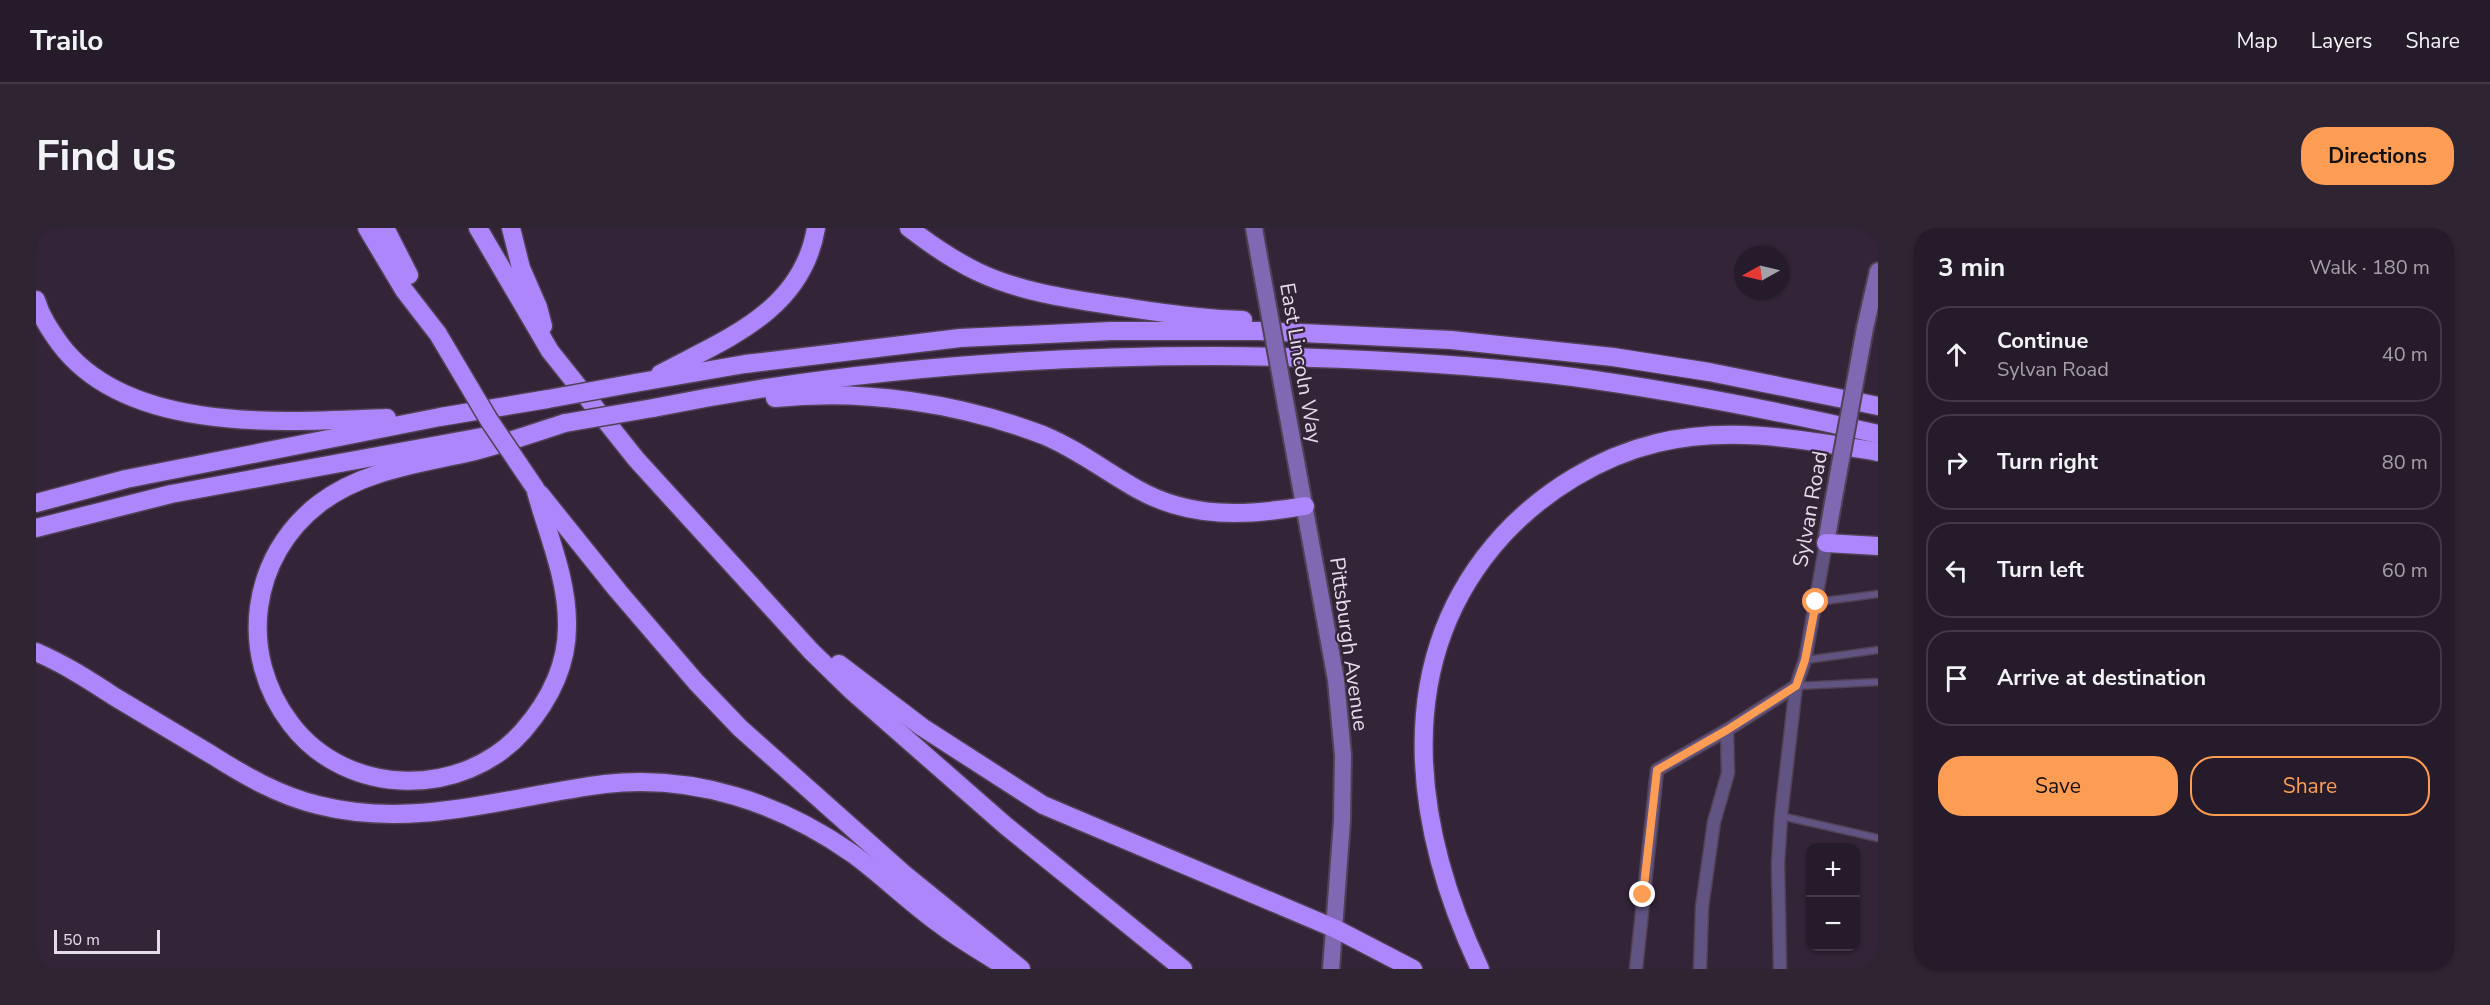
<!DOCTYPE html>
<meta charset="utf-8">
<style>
body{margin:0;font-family:"Nunito Sans",sans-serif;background:#2e2432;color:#f1f3f6}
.controls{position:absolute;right:18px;bottom:18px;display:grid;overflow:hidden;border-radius:12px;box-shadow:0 2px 4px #0004}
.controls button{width:54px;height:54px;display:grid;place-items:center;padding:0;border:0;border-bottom:2px solid #423947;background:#261b2a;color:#f1f3f6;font:30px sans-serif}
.compass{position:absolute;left:1698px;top:18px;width:54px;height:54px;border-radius:50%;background:#261b2a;box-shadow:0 2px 4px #0004;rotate:262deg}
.scale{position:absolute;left:18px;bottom:15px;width:106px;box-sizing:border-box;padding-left:6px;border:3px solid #e6dce9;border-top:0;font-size:16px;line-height:21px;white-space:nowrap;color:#e6dce9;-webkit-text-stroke:4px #332438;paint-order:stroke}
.stop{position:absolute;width:18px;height:18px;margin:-14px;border:4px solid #fd9d54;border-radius:50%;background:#fff}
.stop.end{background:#fd9d54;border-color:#fff;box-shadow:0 2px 6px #0008}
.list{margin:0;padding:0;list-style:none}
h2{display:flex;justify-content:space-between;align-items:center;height:78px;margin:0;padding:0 24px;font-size:26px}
h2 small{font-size:20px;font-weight:400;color:#a4a1a8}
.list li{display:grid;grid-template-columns:39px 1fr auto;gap:18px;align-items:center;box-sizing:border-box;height:96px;margin:0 12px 12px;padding:0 12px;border:2px solid #423947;border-radius:24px}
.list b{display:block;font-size:22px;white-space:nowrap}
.list p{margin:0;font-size:20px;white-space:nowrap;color:#a4a1a8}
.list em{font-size:20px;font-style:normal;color:#a4a1a8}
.actions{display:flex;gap:12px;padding:18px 24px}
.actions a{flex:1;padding:14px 0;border:2px solid #fd9d54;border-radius:24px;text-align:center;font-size:21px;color:#fd9d54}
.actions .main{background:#fd9d54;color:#111}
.icon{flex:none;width:33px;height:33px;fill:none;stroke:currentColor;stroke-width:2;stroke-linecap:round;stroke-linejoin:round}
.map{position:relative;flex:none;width:1842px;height:741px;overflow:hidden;border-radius:24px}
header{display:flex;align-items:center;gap:36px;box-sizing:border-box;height:84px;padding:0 30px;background:#261b2a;border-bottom:2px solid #423947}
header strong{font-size:28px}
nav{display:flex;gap:33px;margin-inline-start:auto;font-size:21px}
.intro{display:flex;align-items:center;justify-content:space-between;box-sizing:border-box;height:144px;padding:0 36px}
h1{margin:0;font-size:42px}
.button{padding:15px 27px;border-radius:24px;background:#fd9d54;color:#111;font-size:21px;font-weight:700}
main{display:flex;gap:36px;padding:0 36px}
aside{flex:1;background:#261b2a;border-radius:24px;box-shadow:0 2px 4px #0004}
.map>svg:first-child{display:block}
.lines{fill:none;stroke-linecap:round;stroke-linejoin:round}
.lane-casing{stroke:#504154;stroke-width:9}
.street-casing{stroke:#504154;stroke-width:15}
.secondary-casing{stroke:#504154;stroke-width:20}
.highway-casing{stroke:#504154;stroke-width:21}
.lane{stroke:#615382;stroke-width:6}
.street{stroke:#615382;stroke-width:12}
.secondary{stroke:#8068b3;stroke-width:16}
.highway{stroke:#ae86fb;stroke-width:18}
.secondary-bridge-casing{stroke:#504154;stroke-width:20;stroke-linecap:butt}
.highway-bridge-casing{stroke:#504154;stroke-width:21;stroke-linecap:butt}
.secondary-bridge{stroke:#8068b3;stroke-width:16}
.highway-bridge{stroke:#ae86fb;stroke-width:18}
.route{stroke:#fd9d54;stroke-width:8}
.labels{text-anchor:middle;stroke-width:4.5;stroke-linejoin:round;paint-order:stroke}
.street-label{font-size:21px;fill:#e6dce9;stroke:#332438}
</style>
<header>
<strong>Trailo</strong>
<nav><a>Map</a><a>Layers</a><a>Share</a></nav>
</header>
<div class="intro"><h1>Find us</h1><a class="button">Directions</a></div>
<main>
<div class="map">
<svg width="1842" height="741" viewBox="0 0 1842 741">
<rect width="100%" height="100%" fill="#332438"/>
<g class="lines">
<g class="lane-casing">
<g id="lane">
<path d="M1781 374 1842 366"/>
<path d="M1770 432 1842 422"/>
<path d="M1761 458 1842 454"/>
<path d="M1745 588 1842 610"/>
</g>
</g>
<g class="street-casing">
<g id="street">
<path d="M1691 502 1760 458"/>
<path d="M1600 741 1621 542 1691 502 1692 545 1678 594 1666 679 1664 741"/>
<path d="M1744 741 1742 635 1745 588 1760 458 1769 432 1790 315"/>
</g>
</g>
<g class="secondary-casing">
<g id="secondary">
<path d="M1218 0 1222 23"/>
<path d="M1829 100 1842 43"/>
<path d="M1250 178 1300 452 1307 527 1306 593 1295 741"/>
<path d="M1790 315 1797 275"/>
</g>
</g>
<g class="highway-casing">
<g id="highway">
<path d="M331 0 368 62 402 106"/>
<path d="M349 0 373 47"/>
<path d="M442 0 514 123 600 231 775 423 816 463 970 598 1147 741"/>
<path d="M475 0 485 40 502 79 507 98"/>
<path d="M873 0C895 17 917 32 942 44 984 64 1034 71 1080 78 1122 84 1164 91 1207 92"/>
<path d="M0 72C5 89 14 102 24 116 92 207 251 194 351 190"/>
<path d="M624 146C689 111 766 84 780 0"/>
<path d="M599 155 709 136 924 110 1075 103H1222L1415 112 1577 129 1673 144 1842 178"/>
<path d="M739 170C829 161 923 175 1007 207 1041 221 1069 243 1101 261 1154 291 1211 288 1269 278"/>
<path d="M617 180C804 142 988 128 1178 128 1298 129 1418 134 1537 149 1640 163 1741 183 1842 206"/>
<path d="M499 260C511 305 531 349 531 395 532 436 513 473 487 503 427 571 311 570 255 496 201 426 214 328 284 275 328 242 383 236 435 224 467 216 498 205 529 195"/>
<path d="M504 266 582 363 660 454 704 500 868 646 985 741"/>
<path d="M0 275 90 251 404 189 512 171"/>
<path d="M0 300 135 266 462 206"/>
<path d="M1790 315 1842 318"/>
<path d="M0 424C28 436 53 452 79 469 111 488 144 508 176 527 209 548 244 568 282 577 380 602 473 568 569 556 659 546 744 575 817 626 847 648 874 675 905 697 926 713 950 726 972 741"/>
<path d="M803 436 886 499 1007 577 1300 701 1377 741"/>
<path d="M1444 741C1377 599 1353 432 1467 307 1508 263 1563 229 1621 215 1694 197 1769 212 1842 224"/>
</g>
</g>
<use href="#lane" class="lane"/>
<use href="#street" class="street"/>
<use href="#secondary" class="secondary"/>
<use href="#highway" class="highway"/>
<g class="secondary-bridge-casing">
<g id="secondary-bridge">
<path d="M1222 23 1250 178"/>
<path d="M1797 275 1829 100"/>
</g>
</g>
<g class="highway-bridge-casing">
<g id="highway-bridge">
<path d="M402 106 453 192 499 260"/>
<path d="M512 171 599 155"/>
<path d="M529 195 617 180"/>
</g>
</g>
<use href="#secondary-bridge" class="secondary-bridge"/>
<use href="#highway-bridge" class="highway-bridge"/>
</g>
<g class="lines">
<path class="route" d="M1607 667 1621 542 1691 502 1760 458 1769 432 1780 374"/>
</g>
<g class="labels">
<g class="street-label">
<text transform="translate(1265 135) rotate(80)" y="7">East Lincoln Way</text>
<text transform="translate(1774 281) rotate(-80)" y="7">Sylvan Road</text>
<text transform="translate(1313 416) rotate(82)" y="7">Pittsburgh Avenue</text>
</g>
</g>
</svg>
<div class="controls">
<button>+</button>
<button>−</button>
</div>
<svg class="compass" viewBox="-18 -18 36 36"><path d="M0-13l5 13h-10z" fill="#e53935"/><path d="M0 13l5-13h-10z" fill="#a4a1a8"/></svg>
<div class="scale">50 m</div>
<div class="stop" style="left:1780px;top:374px"></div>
<div class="stop end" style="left:1607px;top:667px"></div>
</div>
<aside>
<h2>3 min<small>Walk · 180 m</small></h2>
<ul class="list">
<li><svg class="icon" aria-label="ahead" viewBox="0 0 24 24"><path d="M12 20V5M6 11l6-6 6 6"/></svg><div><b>Continue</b><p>Sylvan Road</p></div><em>40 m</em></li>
<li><svg class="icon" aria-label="right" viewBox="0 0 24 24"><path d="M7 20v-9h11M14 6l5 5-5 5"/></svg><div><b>Turn right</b></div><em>80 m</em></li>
<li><svg class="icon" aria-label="left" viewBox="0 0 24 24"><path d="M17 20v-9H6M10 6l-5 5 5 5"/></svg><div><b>Turn left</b></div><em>60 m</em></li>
<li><svg class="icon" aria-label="arrive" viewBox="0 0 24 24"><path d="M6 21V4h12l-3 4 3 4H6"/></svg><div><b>Arrive at destination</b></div></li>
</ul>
<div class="actions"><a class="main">Save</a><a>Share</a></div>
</aside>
</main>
